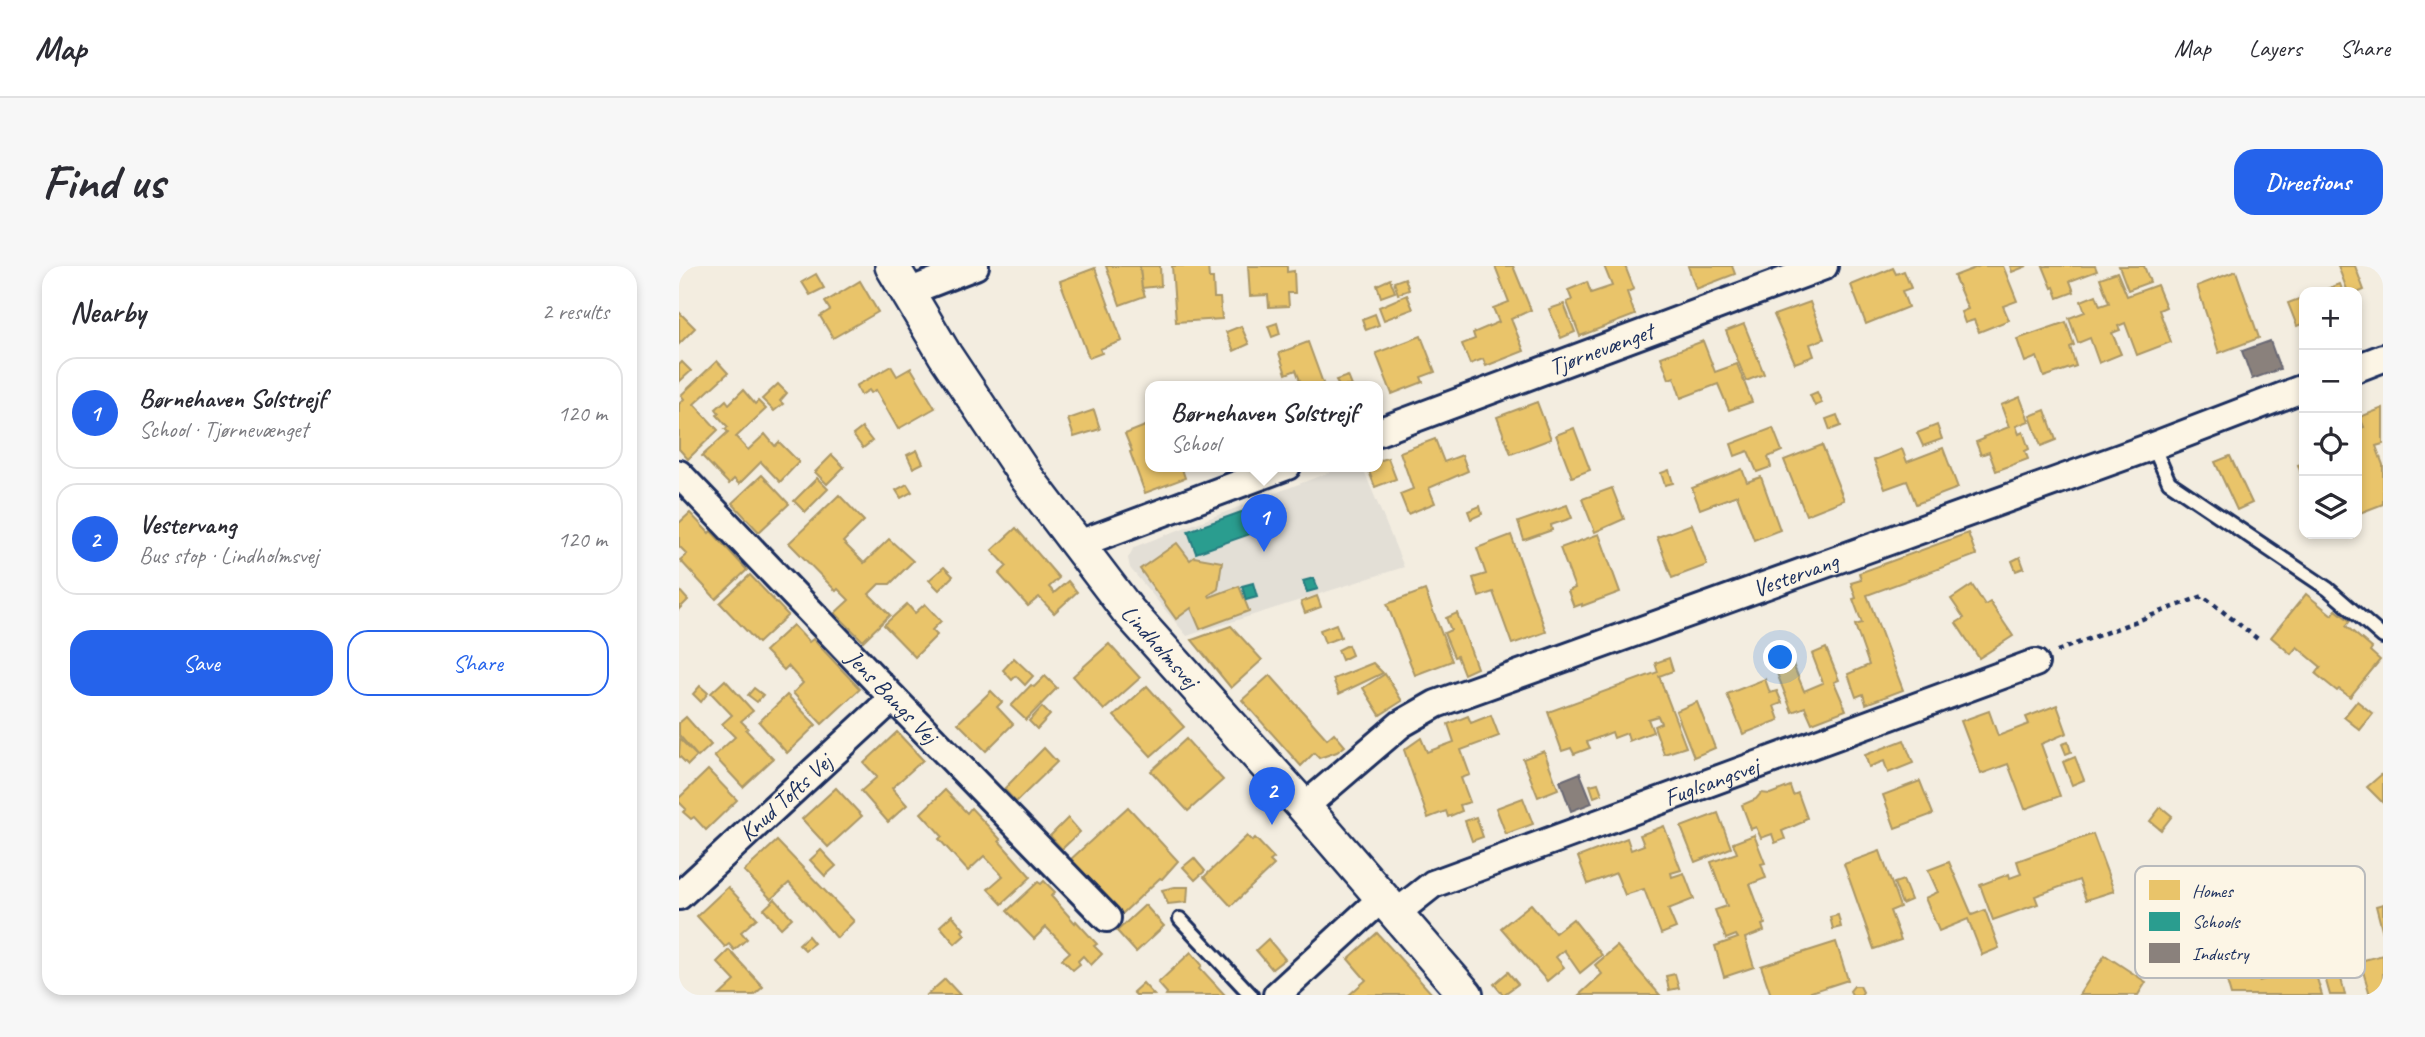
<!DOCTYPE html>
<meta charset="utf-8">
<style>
body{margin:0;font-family:Caveat,sans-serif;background:#f7f7f7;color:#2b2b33}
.controls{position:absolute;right:21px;top:21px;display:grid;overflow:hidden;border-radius:14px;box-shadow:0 4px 10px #0003}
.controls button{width:63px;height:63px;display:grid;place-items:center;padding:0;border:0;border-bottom:2px solid #e1e1e2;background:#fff;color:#2b2b33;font:35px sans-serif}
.you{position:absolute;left:1102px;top:392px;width:24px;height:24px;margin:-18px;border:5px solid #fff;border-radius:50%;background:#1a73e8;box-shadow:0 0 0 10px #1a73e833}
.badge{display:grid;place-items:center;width:46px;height:46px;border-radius:50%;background:#2563eb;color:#fff;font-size:23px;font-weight:700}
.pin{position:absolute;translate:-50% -58px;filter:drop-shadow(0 2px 4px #0008)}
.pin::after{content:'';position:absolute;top:37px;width:24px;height:21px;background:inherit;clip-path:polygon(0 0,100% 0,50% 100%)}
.popup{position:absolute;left:466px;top:115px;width:238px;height:91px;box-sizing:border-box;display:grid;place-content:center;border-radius:14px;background:#fff;filter:drop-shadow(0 2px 5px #0005);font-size:23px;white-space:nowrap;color:#7c7c81}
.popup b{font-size:26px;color:#2b2b33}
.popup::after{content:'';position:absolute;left:50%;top:100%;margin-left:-14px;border:14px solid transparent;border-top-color:#fff}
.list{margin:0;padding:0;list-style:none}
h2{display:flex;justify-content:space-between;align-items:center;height:91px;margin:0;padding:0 28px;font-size:30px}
h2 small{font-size:23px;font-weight:400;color:#7c7c81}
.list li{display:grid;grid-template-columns:46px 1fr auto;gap:21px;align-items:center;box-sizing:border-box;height:112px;margin:0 14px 14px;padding:0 14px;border:2px solid #e1e1e2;border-radius:21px}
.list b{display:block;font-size:26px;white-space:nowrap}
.list p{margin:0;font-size:23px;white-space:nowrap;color:#7c7c81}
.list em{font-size:23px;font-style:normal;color:#7c7c81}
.actions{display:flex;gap:14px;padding:21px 28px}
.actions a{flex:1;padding:16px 0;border:2px solid #2563eb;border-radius:21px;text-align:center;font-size:24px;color:#2563eb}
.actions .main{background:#2563eb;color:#fff}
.icon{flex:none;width:38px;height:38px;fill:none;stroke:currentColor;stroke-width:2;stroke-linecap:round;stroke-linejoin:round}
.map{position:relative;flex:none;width:1704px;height:729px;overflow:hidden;border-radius:21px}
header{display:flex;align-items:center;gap:42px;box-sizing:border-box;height:98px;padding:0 35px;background:#fff;border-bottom:2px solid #e1e1e2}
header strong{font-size:33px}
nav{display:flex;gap:38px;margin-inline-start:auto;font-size:24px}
.intro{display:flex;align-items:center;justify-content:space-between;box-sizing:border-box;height:168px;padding:0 42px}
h1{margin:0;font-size:49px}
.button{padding:18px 32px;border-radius:21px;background:#2563eb;color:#fff;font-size:24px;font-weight:700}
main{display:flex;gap:42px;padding:0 42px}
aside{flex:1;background:#fff;border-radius:21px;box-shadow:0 4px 10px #0003}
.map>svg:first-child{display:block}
.built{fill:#e3dfd6}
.homes{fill:#e9c46a;stroke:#ab9766;stroke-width:2}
.schools{fill:#2a9d8f;stroke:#267c80;stroke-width:2}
.industry{fill:#8a817c;stroke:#696873;stroke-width:2}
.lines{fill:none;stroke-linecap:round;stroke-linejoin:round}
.service-casing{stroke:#1b2f5e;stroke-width:18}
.minor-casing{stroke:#1b2f5e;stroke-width:32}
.tertiary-casing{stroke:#1b2f5e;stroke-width:38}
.path{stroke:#1b2f5e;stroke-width:4.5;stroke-dasharray:5 5;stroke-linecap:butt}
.service{stroke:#fcf5e5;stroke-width:12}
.minor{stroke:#fcf5e5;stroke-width:26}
.tertiary{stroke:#fcf5e5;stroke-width:33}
.labels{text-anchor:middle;stroke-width:7;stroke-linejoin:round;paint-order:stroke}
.street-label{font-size:24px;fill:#1b2f5e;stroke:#fcf5e5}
.key{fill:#fcf5e5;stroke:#b8babc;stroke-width:2}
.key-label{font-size:19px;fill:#1b2f5e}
</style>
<header>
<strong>Map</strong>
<nav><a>Map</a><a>Layers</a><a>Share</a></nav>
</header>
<div class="intro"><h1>Find us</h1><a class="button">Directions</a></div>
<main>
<aside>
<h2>Nearby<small>2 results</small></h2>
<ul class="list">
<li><span class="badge">1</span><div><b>Børnehaven Solstrejf</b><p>School · Tjørnevænget</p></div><em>120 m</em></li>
<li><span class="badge">2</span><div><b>Vestervang</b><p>Bus stop · Lindholmsvej</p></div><em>120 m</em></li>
</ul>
<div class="actions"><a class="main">Save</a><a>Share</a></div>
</aside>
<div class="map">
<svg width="1704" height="729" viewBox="0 0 1704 729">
<rect width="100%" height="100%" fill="#f3ede0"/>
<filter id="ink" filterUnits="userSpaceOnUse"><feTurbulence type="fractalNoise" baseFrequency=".0143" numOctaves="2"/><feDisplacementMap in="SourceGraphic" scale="14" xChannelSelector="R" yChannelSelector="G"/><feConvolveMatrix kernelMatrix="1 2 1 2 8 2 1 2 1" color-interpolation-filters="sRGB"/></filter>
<g filter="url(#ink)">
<path class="built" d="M667 200H683L725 301 508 370 451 302 449 292 455 281Z"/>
<g class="homes">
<path d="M427 0H461L463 22 466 30 441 39Z"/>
<path d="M461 0H481L482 20 463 22Z"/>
<path d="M493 0H529L530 12H534L535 32H541L543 53 497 56Z"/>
<path d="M569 0H608V6L615 5 616 27H609L610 40 590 41 589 29 571 30Z"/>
<path d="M816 0H834L852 44 832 53 845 85 807 100 804 93 791 98 783 78 796 73 794 67 820 56 814 42 830 36Z"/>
<path d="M925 0H946L955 23 948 26 956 49 901 70 888 36 893 34 889 24 908 16 912 27 933 20Z"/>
<path d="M1009 0H1053L1056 8 1017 23Z"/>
<path d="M1301 0H1324L1338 35 1324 40 1330 54 1300 66 1295 54 1286 57 1282 46 1289 43 1275 10Z"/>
<path d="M1331 0H1348L1333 6Z"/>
<path d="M1364 0H1416L1418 5 1391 15 1395 26 1379 32 1375 21 1373 22Z"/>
<path d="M1440 0H1465L1471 16 1449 24Z"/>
<path d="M1659 0H1676L1685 24 1678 27 1669 26Z"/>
<path d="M416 2 443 75 421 83 423 87 410 92 381 15Z"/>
<path d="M1214 2 1217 8 1225 5 1232 22 1223 25 1229 41 1187 58 1172 19Z"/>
<path d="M1557 5 1580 72 1540 87 1518 20Z"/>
<path d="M1438 6 1448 30 1478 19 1487 41 1480 44 1492 76 1458 89 1446 57 1439 60 1441 64 1433 67 1442 88 1420 97 1411 72 1399 77 1390 52 1406 46 1402 35 1417 29 1421 40 1430 37 1421 12Z"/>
<path d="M137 8 145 22 131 29 123 16Z"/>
<path d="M726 12 730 24 719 28 715 16Z"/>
<path d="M711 13 716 26 702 31 698 19Z"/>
<path d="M181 15 199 46 154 72 141 50 151 44 146 36Z"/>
<path d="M1661 18 1664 26H1640Z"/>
<path d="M728 29 734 43 705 54 700 41Z"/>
<path d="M1625 31V57L1618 60 1609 37Z"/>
<path d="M1131 36 1145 73 1131 78 1135 90 1116 97 1095 49Z"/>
<path d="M885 38 896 66 882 72 870 43Z"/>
<path d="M0 46 16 62 0 78Z"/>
<path d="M696 48 700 59 687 64 683 53Z"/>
<path d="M1387 56 1395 79 1391 81 1397 100 1365 111 1358 91 1346 96 1338 73Z"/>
<path d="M598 57 601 68 593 71 589 60Z"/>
<path d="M1065 58 1085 108 1067 115 1047 65Z"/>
<path d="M562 60 570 78 555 85 547 66Z"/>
<path d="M742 70 756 106 742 111 744 116 713 128 697 87Z"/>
<path d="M1024 75 1036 106 1058 98 1073 136 1050 144 1039 118 1002 132 995 111 990 113 982 91Z"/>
<path d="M629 76 645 120H623L617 104 607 108 600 87Z"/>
<path d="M38 95 49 107 15 138 39 164 9 193 0 183V138L5 133 2 129Z"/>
<path d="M3 96 12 105 0 116V99Z"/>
<path d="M212 100 218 110 232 102 256 142 219 163 197 124 192 127 190 124 182 129 177 120Z"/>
<path d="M669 110 673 120H660L657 114Z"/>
<path d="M99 118 108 127 101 135 104 138 95 145 83 133Z"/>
<path d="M64 124 76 138 79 135 87 143 57 171 69 184 86 168 96 180 100 176 120 196 101 216 82 196 60 218 55 213 50 218 23 190 49 166 46 163 49 161 38 149 40 147 37 143 47 134 50 138Z"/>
<path d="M1138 126 1143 137 1136 140 1131 129Z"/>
<path d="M1341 131 1350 155 1337 160 1340 168 1344 166 1350 183 1346 185 1349 193 1317 205 1310 186 1302 189 1297 176 1305 173 1304 171 1330 161 1322 139Z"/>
<path d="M858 136 872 173 832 188 818 151Z"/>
<path d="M1704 142V178L1697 180 1704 199V238L1678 248V163L1685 161 1681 151Z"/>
<path d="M415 144 421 163 395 171 389 153Z"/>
<path d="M1366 144 1377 174 1362 180 1351 150Z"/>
<path d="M1158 149 1162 160 1151 164 1147 153Z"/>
<path d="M471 158V200H502L506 212 466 227 451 186 453 185 446 168Z"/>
<path d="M1258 159 1263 173 1244 180 1238 167Z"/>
<path d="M183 162 193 175 184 182 174 169Z"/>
<path d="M895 162 911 204 893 211 877 169Z"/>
<path d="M1094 162 1103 185 1089 191 1092 201 1078 206 1069 185 1056 190 1052 178Z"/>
<path d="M756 173 765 196 783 189 789 205 750 222 756 237 729 248 721 228 734 223 721 186Z"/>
<path d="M1143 179 1165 234 1127 249 1105 194Z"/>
<path d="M1264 182 1279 222 1237 238 1228 215 1206 223 1195 194 1223 183 1228 196Z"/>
<path d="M238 184 244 197 234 202 228 189Z"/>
<path d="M153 189 165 201 148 218 136 206Z"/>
<path d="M1551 190 1573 237 1558 244 1536 196Z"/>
<path d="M709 192 717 213 696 221 688 200H699V195Z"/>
<path d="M1625 197V216L1619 199Z"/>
<path d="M1063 203 1068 216 1082 211 1101 264 1075 274 1058 229 1021 243 1013 222Z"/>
<path d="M990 204 994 217 986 219 982 207Z"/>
<path d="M83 209 110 238 80 266 53 237Z"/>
<path d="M138 212 149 223 126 246 115 235Z"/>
<path d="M228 218 233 226 222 232 217 224Z"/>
<path d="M933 222 945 253 916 266 903 233Z"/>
<path d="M160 229 185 255 164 276 185 297 210 273 234 295 211 318H200L190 328 211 349 184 375 156 347 170 334 159 323 157 325 110 277Z"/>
<path d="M888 239 893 252 872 259 873 264 845 274 839 256Z"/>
<path d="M801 240 803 248 792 253 789 245Z"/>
<path d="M11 247 30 267 32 265 68 304 37 333 1 294 8 288 0 280V257Z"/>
<path d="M1013 258 1028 299 993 312 978 271Z"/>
<path d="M337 262 380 312 370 321 375 327 389 315 398 326 375 347 360 331 349 340 320 308 328 300 313 284Z"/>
<path d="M1289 267 1297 289 1188 329 1224 424 1187 438 1184 428 1177 431 1169 408 1190 399 1176 359 1183 357 1174 333 1177 332 1172 317 1182 314 1180 307Z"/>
<path d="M920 268 941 326 903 340V338L895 341 889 325 896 322 881 282Z"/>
<path d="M832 269 867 366 833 378 814 326 800 331 794 312 807 308 798 282Z"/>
<path d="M498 277 511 294 515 291 543 296 539 323 530 329 531 331 560 320 570 345 521 363 512 342 497 353 461 303Z"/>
<path d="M1341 291 1345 302 1337 305 1333 295Z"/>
<path d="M265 301 274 310 260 324 250 314Z"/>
<path d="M71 309 109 349 79 377 41 337Z"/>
<path d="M1293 319 1306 339 1311 336 1334 370 1300 392 1277 357 1285 352 1272 333Z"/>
<path d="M0 324 9 334 0 343Z"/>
<path d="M746 324 773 395 736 409 708 338Z"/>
<path d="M1627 328 1653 349 1657 344 1671 355 1667 360 1693 382 1691 385 1701 394 1671 431 1660 423 1658 425 1637 408 1642 401 1618 381 1612 388 1592 371Z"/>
<path d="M638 330 642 341 626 347 622 336Z"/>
<path d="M228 338 236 347 246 338 262 355 253 364 258 369 236 391 205 359Z"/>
<path d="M778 347 798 402 785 408 778 390 775 391 765 367 772 364 767 352Z"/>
<path d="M657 358 662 371 646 377 641 364Z"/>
<path d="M114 359 130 376 134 373 181 423 143 458 114 427 124 417 109 400 105 404 86 385Z"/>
<path d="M552 360 583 394 552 422 513 374Z"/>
<path d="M430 378 461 412 425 444 394 410Z"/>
<path d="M669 379 673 389 663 394 659 384Z"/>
<path d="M1147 382 1160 414 1155 416 1167 444 1133 457 1126 441 1113 446 1096 402 1113 396 1125 425 1144 417 1133 388Z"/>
<path d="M335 392 354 410 346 419 337 410 333 414 324 404Z"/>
<path d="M990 392 994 405 980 410 1007 481 985 488 975 460 982 457 979 450 969 453 974 466 950 475 948 467 935 472 933 466 908 476 911 482 895 488 892 482 883 485 869 446 979 406 976 397Z"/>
<path d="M694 397 704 407 660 428 654 413Z"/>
<path d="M706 408 723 435 701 449 684 422Z"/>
<path d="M591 409 648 473 655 467 666 480 658 486 640 492 635 487 622 500 563 434Z"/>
<path d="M366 410 378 422 347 454 332 440 352 419 355 421Z"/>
<path d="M1086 413 1091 427 1098 425 1103 437 1095 440 1100 454 1064 468 1048 428Z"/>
<path d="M46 414 74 445 62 455 69 462 67 464 94 493 64 521 35 490 56 471 43 458 53 449 32 427Z"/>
<path d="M21 420 29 427 22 436 14 428Z"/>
<path d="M468 420 505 461 472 490 435 450Z"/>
<path d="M75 422 84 429 78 436 69 429Z"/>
<path d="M312 425 323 436 318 441 334 458 307 485 279 457Z"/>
<path d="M108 429 137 459 108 487 80 456Z"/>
<path d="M1678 435 1694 448 1681 464 1665 451Z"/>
<path d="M1018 436 1036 482 1015 491 997 445Z"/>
<path d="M1378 439 1388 467 1362 478 1381 530 1346 543 1329 498 1302 508 1282 455 1310 445 1319 470 1350 458 1347 451Z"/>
<path d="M363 441 371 449 358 463 350 455Z"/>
<path d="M812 449 820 470 782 484 791 509 782 512 791 536 781 539 783 545 769 551 767 545 749 552 725 484 742 472 748 486 775 476 769 458 789 450 792 457Z"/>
<path d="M7 451 32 479 19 491 0 469V457Z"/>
<path d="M218 466 244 494 213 522 228 539 209 556 182 525 198 511 185 497Z"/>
<path d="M1 473 18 490 9 499 0 490Z"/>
<path d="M507 473 544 514 509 545 472 505Z"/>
<path d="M1225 474 1234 497 1209 507 1205 495 1190 501 1186 489Z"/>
<path d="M1389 476 1392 486 1387 488 1383 478Z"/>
<path d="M365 482 378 496 337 536 325 523Z"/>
<path d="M865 485 879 523 859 531 844 493Z"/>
<path d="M1396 491 1405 514 1393 519 1384 496Z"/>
<path d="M29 504 58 534 27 564 15 551 12 553 4 546 7 543 0 536V532Z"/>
<path d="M1703 508 1704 509V537L1688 521Z"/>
<path d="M1241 515 1254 548 1216 562 1204 529Z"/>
<path d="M919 517 923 528 915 531 911 519Z"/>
<path d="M1111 520 1114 529 1119 527 1128 552 1124 554V556L1103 565 1106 573 1096 577 1093 568 1082 572 1077 561 1072 563 1063 539 1077 533 1082 527 1091 528Z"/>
<path d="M157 522 183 550 149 581 123 553Z"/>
<path d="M266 524 288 547 292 542 322 574 320 575 352 611 323 638 309 623 324 610 305 590 289 605 260 573 263 570 242 547Z"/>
<path d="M844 532 854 558 827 568 817 542Z"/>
<path d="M449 541 499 595 483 613 481 612 443 648 392 593Z"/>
<path d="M1482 541 1493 550 1482 564 1471 555Z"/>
<path d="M1039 547 1052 582 1016 596 1002 561Z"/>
<path d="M797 551 804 571 793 575 786 555Z"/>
<path d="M389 552 401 566 383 583 371 570Z"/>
<path d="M985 560 1002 604 992 607 993 611 1005 607 1015 633 989 643 997 662 982 668 965 623 946 629 937 607 909 618 899 591 948 572 952 584 965 579 961 569Z"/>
<path d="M1414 568 1435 625 1407 634 1400 614 1356 630 1359 638 1314 654 1301 619 1330 608 1331 612 1342 608 1338 595Z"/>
<path d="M1075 569 1086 597 1082 598 1087 612 1071 618 1086 658 1083 659 1085 665 1066 672 1075 701 1045 711 1036 680 1059 672 1057 669 1047 673 1036 644 1048 640 1032 596 1058 587 1054 577Z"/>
<path d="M568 570 573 575 576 572 595 592 591 595 595 599 552 640 525 611Z"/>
<path d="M98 575 175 655 158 672 110 617 92 633 65 605Z"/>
<path d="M142 584 157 600 146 610 131 594Z"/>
<path d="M1201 585 1221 641 1211 645 1222 674 1195 683 1165 598Z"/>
<path d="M515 592 526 605 516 614 504 601Z"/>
<path d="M1270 596 1293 649 1306 644 1320 682 1303 689 1289 653 1260 665 1246 632 1259 626 1249 604Z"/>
<path d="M1224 614 1232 634 1223 638 1215 617Z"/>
<path d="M365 615 376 626 372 630 396 657 397 655 418 678 415 680 423 688 412 699 404 690 399 695 401 698 394 704 383 693 391 686 367 661 355 673 328 645 359 616 362 618Z"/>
<path d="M49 621 78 652 62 666 68 673 55 684 50 678 46 681 18 650Z"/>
<path d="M496 621H509L508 636 489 638 483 624Z"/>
<path d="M96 633 113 652 102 662 85 643Z"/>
<path d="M852 638 876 667 894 653 923 689 901 707 885 684 877 691 885 701 868 715 822 662Z"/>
<path d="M1704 638V667L1697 640Z"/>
<path d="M466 639 485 660 457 686 438 665Z"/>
<path d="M273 649 285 663 283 665 286 669 276 678 261 660Z"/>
<path d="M1159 649 1162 661 1154 663 1151 651Z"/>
<path d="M1629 658 1636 682 1623 685 1616 662Z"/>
<path d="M698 667 754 729H670L687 714 669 693Z"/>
<path d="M129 670 135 677 126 684 120 678Z"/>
<path d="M589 673 606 693 593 703 577 684Z"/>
<path d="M1157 676 1169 714 1123 729H1092L1082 700Z"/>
<path d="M938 680 981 729H900L923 708 916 699Z"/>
<path d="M50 684 84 721 75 729H41L56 715 38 696Z"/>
<path d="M512 686 523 699 521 702 546 729H487L488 727 479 717Z"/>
<path d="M1630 686 1643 729H1552L1545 705 1574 697 1580 715 1603 708 1599 696Z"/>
<path d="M1426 689 1467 716 1459 729H1400Z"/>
<path d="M1704 689V728L1691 729 1681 695Z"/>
<path d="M1660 704 1666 729H1651L1645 708Z"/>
<path d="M829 706 839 718 824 729 815 718Z"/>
<path d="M996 708 1000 722 990 724 987 710Z"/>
<path d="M266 713 281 729H248Z"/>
<path d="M464 717 475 729H457L454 726Z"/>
<path d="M1175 720H1181L1184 726 1182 729H1173L1171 725Z"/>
</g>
<g class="schools">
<path d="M565 245 574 267 517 287 509 265Z"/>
<path d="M635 312 639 323 628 326 624 315Z"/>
<path d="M574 317 578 331 567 334 563 320Z"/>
</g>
<g class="industry">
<path d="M1591 75 1601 103 1573 113 1563 85Z"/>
<path d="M901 507 913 537 892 545 881 515Z"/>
</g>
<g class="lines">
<g class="service-casing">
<g id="service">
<path d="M1474 180 1490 216 1649 323 1704 371"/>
<path d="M501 653 572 729"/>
</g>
</g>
<g class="minor-casing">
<g id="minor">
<path d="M229 26 296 0"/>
<path d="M1678 102 1704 92"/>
<path id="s1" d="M699 166 1145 0"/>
<path id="s2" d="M0 208 214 432 428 652"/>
<path d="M397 279 608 200"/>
<path id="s3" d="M625 541 722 458 757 438 1474 180 1625 122"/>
<path id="s4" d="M0 630 214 432"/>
<path id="s5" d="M716 648 754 618 1356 397"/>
<path d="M598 729 703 632"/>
</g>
</g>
<g class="tertiary-casing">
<g id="tertiary">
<path id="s6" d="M213 0 266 89 348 212 450 346 625 541 787 729"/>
</g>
</g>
<path class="path" d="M1378 385 1524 330 1580 374"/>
<use href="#service" class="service"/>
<use href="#minor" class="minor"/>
<use href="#tertiary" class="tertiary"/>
</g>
</g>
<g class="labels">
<g class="street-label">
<text dy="8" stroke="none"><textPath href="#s1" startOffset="238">Tjørnevænget</textPath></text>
<text dy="8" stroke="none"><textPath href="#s3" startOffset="550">Vestervang</textPath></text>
<text dy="8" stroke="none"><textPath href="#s6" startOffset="466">Lindholmsvej</textPath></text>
<text dy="8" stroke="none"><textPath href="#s2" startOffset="308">Jens Bangs Vej</textPath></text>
<text dy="8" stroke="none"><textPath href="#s5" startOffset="345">Fuglsangsvej</textPath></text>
<text dy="8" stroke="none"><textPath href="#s4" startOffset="145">Knud Tofts Vej</textPath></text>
</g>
</g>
<rect x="1456" y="600" width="230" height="112" rx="10" class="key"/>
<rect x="1470" y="614" width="31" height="20" fill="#e9c46a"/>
<rect x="1470" y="646" width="31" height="19" fill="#2a9d8f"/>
<rect x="1470" y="677" width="31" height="20" fill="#8a817c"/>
<g class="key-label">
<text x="1513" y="631">Homes</text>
<text x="1513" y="662">Schools</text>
<text x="1513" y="694">Industry</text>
</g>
</svg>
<div class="controls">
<button>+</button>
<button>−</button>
<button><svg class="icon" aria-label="locate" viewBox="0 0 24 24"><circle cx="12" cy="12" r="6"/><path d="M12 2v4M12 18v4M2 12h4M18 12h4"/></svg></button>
<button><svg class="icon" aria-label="layers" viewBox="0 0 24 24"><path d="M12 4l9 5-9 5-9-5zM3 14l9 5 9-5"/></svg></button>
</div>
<div class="you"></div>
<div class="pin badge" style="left:585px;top:286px">1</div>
<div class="popup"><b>Børnehaven Solstrejf</b>School</div>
<div class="pin badge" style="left:593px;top:559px">2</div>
</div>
</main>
